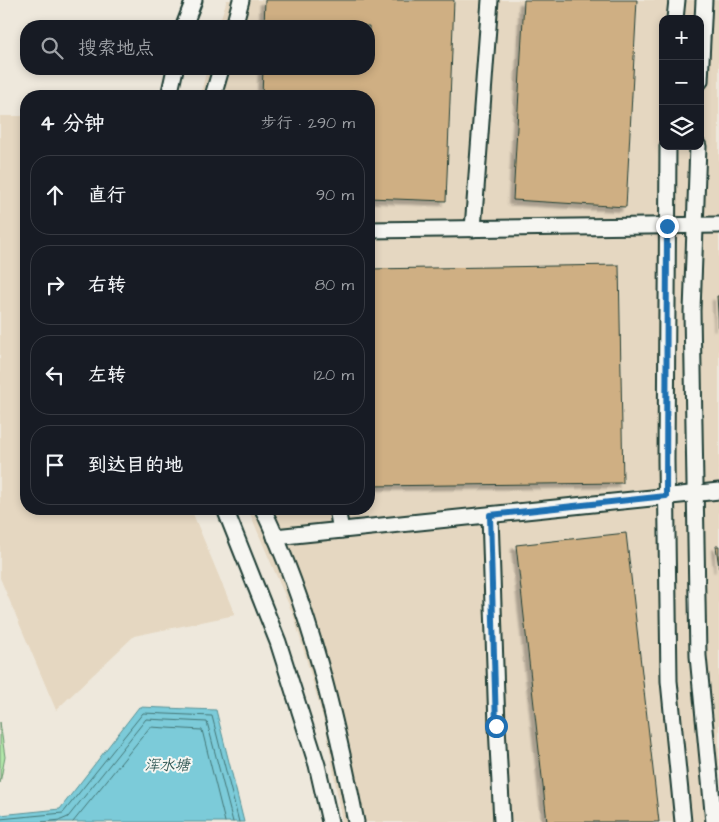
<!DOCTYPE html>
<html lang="zh">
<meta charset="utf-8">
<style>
body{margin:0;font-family:"Architects Daughter","LXGW WenKai TC",sans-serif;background:#242831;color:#f1f3f6}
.controls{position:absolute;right:15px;top:15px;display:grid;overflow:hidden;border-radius:10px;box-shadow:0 2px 8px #0003}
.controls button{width:45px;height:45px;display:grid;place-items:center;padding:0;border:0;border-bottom:1px solid #363941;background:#171b24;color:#f1f3f6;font:25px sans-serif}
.stop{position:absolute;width:15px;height:15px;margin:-11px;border:4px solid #1f6fb2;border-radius:50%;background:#fff}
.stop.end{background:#1f6fb2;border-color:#fff;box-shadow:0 1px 5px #0008}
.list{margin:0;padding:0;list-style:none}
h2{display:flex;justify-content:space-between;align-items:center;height:65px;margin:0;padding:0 20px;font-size:21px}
h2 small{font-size:16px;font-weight:400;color:#9ea1a6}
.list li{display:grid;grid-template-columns:32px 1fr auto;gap:15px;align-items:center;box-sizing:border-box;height:80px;margin:0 10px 10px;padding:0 10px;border:1px solid #363941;border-radius:20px}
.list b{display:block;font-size:19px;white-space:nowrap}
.list em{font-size:16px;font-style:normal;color:#9ea1a6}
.icon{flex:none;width:28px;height:28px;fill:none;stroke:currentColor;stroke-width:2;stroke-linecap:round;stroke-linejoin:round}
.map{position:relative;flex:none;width:719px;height:822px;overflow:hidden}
.search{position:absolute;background:#171b24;box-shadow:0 2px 8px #0003;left:20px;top:20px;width:355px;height:55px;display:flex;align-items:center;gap:12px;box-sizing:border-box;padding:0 18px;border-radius:20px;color:#9ea1a6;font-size:19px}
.panel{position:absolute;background:#171b24;box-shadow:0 2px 8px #0003;left:20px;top:90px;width:355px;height:425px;border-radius:20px}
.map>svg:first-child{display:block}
.built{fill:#e5d7c1;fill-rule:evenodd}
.green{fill:#b1e7a9;stroke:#68926e}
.water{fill:#7ccbd9;stroke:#579297}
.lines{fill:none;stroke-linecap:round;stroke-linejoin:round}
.shore{stroke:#447676;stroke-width:1}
.building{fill:#cfaf83;stroke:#1f3d34;filter:url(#shadow)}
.minor-casing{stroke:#1f3d34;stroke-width:19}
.minor{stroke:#f6f6f2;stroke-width:15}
.route{stroke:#1f6fb2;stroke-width:6}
.labels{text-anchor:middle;stroke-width:4;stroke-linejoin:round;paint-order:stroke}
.water-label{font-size:15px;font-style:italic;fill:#325955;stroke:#f6f6f2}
</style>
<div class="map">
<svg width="719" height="822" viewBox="0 0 719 822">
<defs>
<filter id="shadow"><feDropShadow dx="-4.5" dy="4.5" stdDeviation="1" flood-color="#0004"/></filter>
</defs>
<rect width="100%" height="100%" fill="#eee8dc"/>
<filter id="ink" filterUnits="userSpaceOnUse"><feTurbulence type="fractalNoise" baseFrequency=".02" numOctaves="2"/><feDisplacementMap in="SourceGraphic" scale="10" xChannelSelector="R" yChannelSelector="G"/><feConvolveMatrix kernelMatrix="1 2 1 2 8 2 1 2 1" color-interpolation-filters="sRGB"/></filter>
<g filter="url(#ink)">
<g class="built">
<path d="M227 0H719V822H342L326 728 294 617 248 509H369V96H200L207 69H369V26H218ZM663 19H700V146H663Z"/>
<path d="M0 116H26V509H191L235 615 134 636 56 710 0 578Z"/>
</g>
<path class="green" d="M0 722 5 757 0 783Z"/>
<path class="water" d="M139 707 216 710 244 822H0V815L60 809Z"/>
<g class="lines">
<g class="shore">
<path d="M0 819 63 813 143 713 212 716 239 822"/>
<path d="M42 822 61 820 68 817 146 719 207 722 233 822"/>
<path d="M73 822 150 727 202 730 225 822"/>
</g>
</g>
<g class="building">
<path d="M265 0H454L446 201 369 198V96H262L263 69H369V26H264Z"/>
<path d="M524 0H637L626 207 513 200Z"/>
<path d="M619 265 623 483 369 486V269Z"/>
<path d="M717 296H719V327Z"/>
<path d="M626 533 659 822H547L516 545Z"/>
<path d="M716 546H719V568Z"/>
</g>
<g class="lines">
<g class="minor-casing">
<g id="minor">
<path d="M675 19 677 0"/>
<path d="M184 26 194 0"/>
<path d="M234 26 241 0"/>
<path d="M700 81 704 0"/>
<path d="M169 96 175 69"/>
<path d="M213 96 221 69"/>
<path d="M668 146 666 460 669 681 683 822"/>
<path d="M698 146 692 311 698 656 714 822"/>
<path d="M473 229 490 0"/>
<path d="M369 230 719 225"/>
<path d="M225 509 278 642 317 765 330 822"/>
<path d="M263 509C310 608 335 715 356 822"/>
<path d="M337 509 341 530"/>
<path d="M490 515 497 726 502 822"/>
<path d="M275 537 719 491"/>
</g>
</g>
<use href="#minor" class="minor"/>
</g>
</g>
<g class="lines" filter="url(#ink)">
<path class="route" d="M496 726 490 515 666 496 667 226"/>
</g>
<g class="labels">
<g class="water-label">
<text x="167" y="770">浑水塘</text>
</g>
</g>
</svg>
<div class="controls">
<button>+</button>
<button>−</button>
<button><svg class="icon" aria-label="layers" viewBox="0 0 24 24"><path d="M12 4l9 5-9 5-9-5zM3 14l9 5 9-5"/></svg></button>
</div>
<div class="stop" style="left:496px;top:726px"></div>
<div class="stop end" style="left:667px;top:226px"></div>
<div class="search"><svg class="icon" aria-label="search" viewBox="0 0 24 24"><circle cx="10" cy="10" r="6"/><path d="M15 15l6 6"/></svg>搜索地点</div>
<section class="panel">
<h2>4 分钟<small>步行 · 290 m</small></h2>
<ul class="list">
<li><svg class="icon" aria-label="ahead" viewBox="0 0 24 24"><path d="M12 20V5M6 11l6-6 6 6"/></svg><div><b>直行</b></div><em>90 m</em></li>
<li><svg class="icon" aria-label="right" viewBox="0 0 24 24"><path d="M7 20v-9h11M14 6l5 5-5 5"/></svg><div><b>右转</b></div><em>80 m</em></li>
<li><svg class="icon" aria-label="left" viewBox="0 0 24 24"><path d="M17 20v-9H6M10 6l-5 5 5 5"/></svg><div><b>左转</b></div><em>120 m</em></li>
<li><svg class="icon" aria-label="arrive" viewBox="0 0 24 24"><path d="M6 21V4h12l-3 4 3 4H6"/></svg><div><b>到达目的地</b></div></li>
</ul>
</section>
</div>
